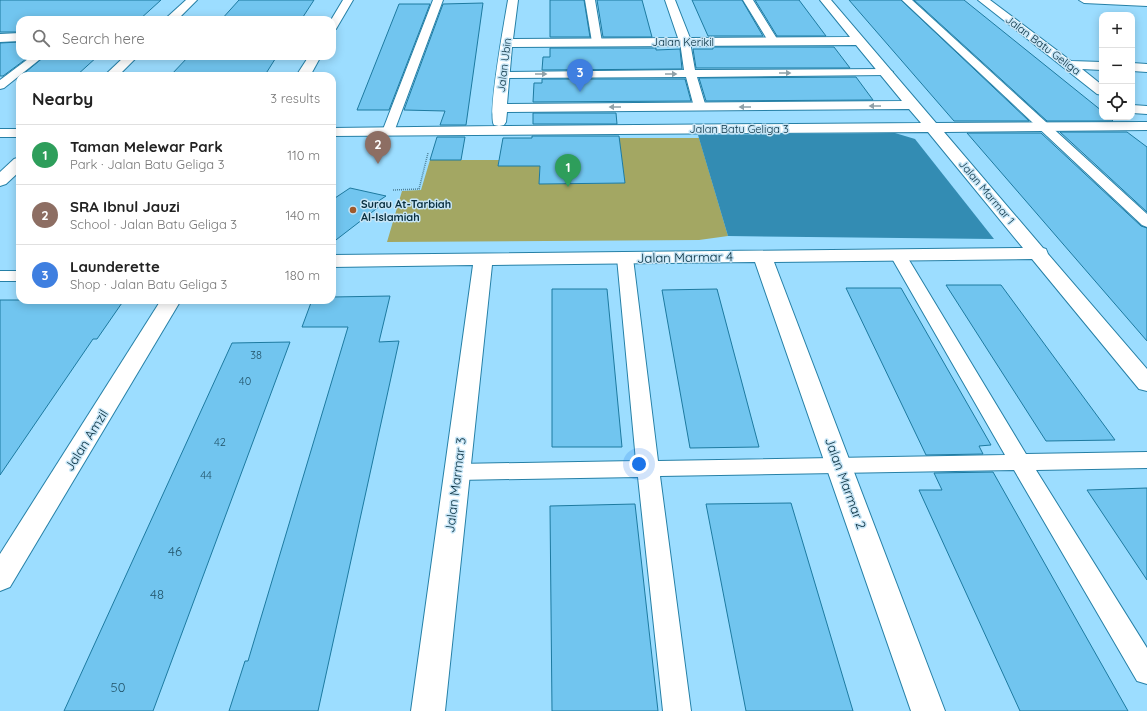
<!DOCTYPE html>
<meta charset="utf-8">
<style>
body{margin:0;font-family:Quicksand,sans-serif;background:#f2f2f2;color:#222}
.controls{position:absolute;right:12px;top:12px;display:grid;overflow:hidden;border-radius:8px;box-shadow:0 2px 10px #0003}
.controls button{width:36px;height:36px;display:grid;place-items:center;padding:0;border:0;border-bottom:1px solid #e0e0e0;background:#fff;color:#222;font:20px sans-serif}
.you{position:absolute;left:639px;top:464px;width:14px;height:14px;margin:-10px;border:3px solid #fff;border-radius:50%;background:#1a73e8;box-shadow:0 0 0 6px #1a73e833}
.badge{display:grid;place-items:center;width:26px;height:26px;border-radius:50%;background:#9f5a2d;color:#fff;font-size:13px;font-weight:700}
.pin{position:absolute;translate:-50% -33px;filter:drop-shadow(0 1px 2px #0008)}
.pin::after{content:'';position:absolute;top:21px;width:14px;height:12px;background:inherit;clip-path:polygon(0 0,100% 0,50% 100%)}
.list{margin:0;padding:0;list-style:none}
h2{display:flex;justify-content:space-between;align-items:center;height:52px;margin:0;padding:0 16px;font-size:17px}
h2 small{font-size:13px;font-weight:400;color:#767676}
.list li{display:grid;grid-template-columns:26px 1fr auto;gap:12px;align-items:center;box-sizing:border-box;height:60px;padding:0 16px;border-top:1px solid #e0e0e0}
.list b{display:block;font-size:15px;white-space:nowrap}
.list p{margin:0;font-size:13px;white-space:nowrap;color:#767676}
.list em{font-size:13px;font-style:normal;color:#767676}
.icon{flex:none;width:22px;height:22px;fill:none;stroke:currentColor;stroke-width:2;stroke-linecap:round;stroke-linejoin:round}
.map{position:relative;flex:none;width:1147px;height:711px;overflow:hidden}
.search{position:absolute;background:#fff;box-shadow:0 2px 10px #0003;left:16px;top:16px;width:320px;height:44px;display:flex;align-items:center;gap:10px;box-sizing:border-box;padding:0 14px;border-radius:12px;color:#767676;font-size:15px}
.panel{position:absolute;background:#fff;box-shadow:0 2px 10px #0003;left:16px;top:72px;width:320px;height:232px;border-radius:12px}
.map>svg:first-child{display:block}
.green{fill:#a3a763}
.water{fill:#338cb3}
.building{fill:#71c5ef;stroke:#1d7aa0}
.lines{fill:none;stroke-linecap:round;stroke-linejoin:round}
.lane-casing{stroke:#2680a7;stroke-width:2}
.street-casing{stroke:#2680a7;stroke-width:2}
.path{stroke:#4d8098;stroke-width:1.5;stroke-dasharray:1 1;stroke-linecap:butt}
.lane{fill:#fff;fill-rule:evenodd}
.street{fill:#fff;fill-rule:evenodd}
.oneway{fill:#90a1a8}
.poi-dot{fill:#9f5a2d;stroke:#c6e5f6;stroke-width:1.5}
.labels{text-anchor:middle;stroke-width:3;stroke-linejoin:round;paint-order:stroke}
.far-street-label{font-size:11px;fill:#082e3e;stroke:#c6e5f6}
.far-poi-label{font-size:11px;font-weight:bold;fill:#082e3e;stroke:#c6e5f6;text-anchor:start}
.number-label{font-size:11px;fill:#22546a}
.street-label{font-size:13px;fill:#082e3e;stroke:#c6e5f6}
.near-number-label{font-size:13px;fill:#22546a}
</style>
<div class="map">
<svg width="1147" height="711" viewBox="0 0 1147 711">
<rect width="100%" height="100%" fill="#9cddff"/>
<path class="green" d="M619 138H699L728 236 699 240 387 242 402 191 421 190 430 160H499L498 166H540L539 184 625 183Z"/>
<path class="water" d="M895 133 915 139 994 239 728 236 698 135Z"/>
<g class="building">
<path d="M0 0H161L139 20H20V32H0Z"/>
<path d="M239 0H314L301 20H221Z"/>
<path d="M550 0H584L590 37H550Z"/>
<path d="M597 0H642L652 37H603Z"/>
<path d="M692 0H742L763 36H708Z"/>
<path d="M755 0H799L826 36H777Z"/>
<path d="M849 0H901L1029 121H954Z"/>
<path d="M914 0H964L1102 111V117H1109L1113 121H1047Z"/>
<path d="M483 3 466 125H440L445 111 404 110 443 4Z"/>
<path d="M399 4H430L389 110H357Z"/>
<path d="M20 42V56H30L3 76H0V43Z"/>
<path d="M713 47H834L850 68H696L693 49H713Z"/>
<path d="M550 48H656V50L680 49 682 69 542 70 543 57H550Z"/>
<path d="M45 56H98L76 76H21Z"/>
<path d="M189 56H277L265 75 170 76Z"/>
<path d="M856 77 873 100 706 101 699 78Z"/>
<path d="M542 79H685L691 101 533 102 534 83H542Z"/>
<path d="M533 113H616L617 124H533Z"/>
<path d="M1060 132H1127L1147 147V212Z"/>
<path d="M967 133H1041L1141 226 1147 228V341Z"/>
<path d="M532 136H619L625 183 539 184 540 166H498L503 138H532Z"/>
<path d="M437 137H465L461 160H430Z"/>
<path d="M350 188 386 196 374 204 380 206 332 243V200Z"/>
<path d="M946 285H1001L1115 440 1046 441Z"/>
<path d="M846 288H901L991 445 979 446 983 454 926 455Z"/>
<path d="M552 289H607L622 447H552Z"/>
<path d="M717 289 759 447 690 448 662 290Z"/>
<path d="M390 296 379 342 399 341 318 711H229L245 661H248L348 327H302L312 300H332V297Z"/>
<path d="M0 300H124L97 339H93L0 475Z"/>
<path d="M290 342 153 711H64L232 343Z"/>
<path d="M993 472 1128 711H1020L919 490H942L934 473Z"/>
<path d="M1147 488V580L1087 490Z"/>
<path d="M791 503 853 711H746L706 504Z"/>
<path d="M635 504 658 711H552L550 506Z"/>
</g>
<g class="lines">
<g class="lane-casing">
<g id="lane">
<path d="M433 0H443L394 132 393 135H383L382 132Z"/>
<path d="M585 0H595L602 42 601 44H593L592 42Z"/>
<path d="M743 0H753L779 42 778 44H770Z"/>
<path d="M902 0H912L1147 214V227L1142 225Z"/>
<path d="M685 39 690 42 695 70 887 69 893 72 887 75 697 77 706 107 704 110H696L694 107 686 77 502 78 496 75 502 72 684 70 680 42Z"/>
<path d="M32 56H44L4 88 0 89V80Z"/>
<path d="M1132 105 1147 106V114L1132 113Z"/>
<path d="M898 250 904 252 906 255 1026 454 1147 452V468L1036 470 1147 648V684L1137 681 1014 470 660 476 691 711H663L638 477 457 480 449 478 446 472 449 466 457 464 636 461 617 258 619 255 625 253 631 255 633 258 658 461 1005 455 890 255 892 252Z"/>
<rect x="0" y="271" width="20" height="10"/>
</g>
</g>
<g class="street-casing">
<g id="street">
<path d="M186 0H197L177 20H164Z"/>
<path d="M343 0H353L336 29 332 30V20H331Z"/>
<path d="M508 0H518L513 39 678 38 665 0H675L690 38 850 37 820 0H831L936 123 1147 122V130L944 132 1043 248 1046 249 1048 254 1147 369V391L1139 389 1032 259 774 262 945 711H911L755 262 492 265 445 711H411L473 265 332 267V255L1023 248 928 132 332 136V128L499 126 494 125C487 115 505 19 508 0ZM856 45 902 101 507 104 512 47ZM909 109 921 123 499 126 504 125 506 122 507 112Z"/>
<path d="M978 0H990L1071 61 1102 62V70L1082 69 1102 85V95L1097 94Z"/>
<path d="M1079 0H1147V6L1084 3Z"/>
<path d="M20 33V41L0 42V34Z"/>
<path d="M125 56H138L118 76H104Z"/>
<path d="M309 56H321L310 76H296Z"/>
<path d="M1132 63 1147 64V72L1132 71Z"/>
<rect x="0" y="129" width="20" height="8"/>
<path d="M20 157V171L6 184 0 186V172L14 159Z"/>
<path d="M161 300H181L10 587 0 591V554Z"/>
</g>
</g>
<path class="path" d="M393 190 419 189 428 153"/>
<use href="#lane" class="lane"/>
<use href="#street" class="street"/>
</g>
<defs><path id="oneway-solid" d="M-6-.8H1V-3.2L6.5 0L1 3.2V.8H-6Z"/></defs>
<g class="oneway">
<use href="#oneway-solid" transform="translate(785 73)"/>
<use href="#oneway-solid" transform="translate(541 74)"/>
<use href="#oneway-solid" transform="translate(671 74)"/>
<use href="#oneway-solid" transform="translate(875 106) rotate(180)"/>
<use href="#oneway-solid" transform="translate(615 107) rotate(180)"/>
<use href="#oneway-solid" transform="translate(745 107) rotate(180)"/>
</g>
<circle class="poi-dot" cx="353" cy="210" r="4"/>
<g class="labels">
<g class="far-street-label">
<text x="683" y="46">Jalan Kerikil</text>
<text transform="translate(1043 45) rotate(37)" y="4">Jalan Batu Geliga</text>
<text transform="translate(504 65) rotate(-83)" y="4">Jalan Ubin</text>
<text x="739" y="133">Jalan Batu Geliga 3</text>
<text transform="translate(987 192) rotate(50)" y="4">Jalan Marmar 1</text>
</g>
<g class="far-poi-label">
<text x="361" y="208">Surau At-Tarbiah<tspan x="361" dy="13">Al-Islamiah</tspan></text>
</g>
<g class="number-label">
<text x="256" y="359">38</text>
<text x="245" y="385">40</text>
<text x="220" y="446">42</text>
<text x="206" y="479">44</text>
</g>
<g class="street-label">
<text transform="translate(685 257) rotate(-1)" y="5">Jalan Marmar 4</text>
<text transform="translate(86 440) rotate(-58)" y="5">Jalan Amzil</text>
<text transform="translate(846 483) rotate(70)" y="5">Jalan Marmar 2</text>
<text transform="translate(455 485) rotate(-83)" y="5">Jalan Marmar 3</text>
</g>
<g class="near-number-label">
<text x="175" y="556">46</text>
<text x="157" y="599">48</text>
<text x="118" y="692">50</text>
</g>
</g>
</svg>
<div class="controls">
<button>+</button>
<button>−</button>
<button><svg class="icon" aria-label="locate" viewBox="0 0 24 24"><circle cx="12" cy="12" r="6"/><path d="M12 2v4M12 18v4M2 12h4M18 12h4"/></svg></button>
</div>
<div class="you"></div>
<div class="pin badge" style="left:568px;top:187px;background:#2e9e5b">1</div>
<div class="pin badge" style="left:378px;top:164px;background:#8d6e63">2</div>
<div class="pin badge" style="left:580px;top:92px;background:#3f7fe0">3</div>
<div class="search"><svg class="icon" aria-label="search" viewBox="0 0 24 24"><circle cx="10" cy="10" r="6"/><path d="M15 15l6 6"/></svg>Search here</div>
<section class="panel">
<h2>Nearby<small>3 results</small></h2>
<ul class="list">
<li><span class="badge" style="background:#2e9e5b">1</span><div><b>Taman Melewar Park</b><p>Park · Jalan Batu Geliga 3</p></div><em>110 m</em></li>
<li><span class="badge" style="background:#8d6e63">2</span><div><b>SRA Ibnul Jauzi</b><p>School · Jalan Batu Geliga 3</p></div><em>140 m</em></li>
<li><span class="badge" style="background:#3f7fe0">3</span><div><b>Launderette</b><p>Shop · Jalan Batu Geliga 3</p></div><em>180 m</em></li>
</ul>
</section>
</div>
